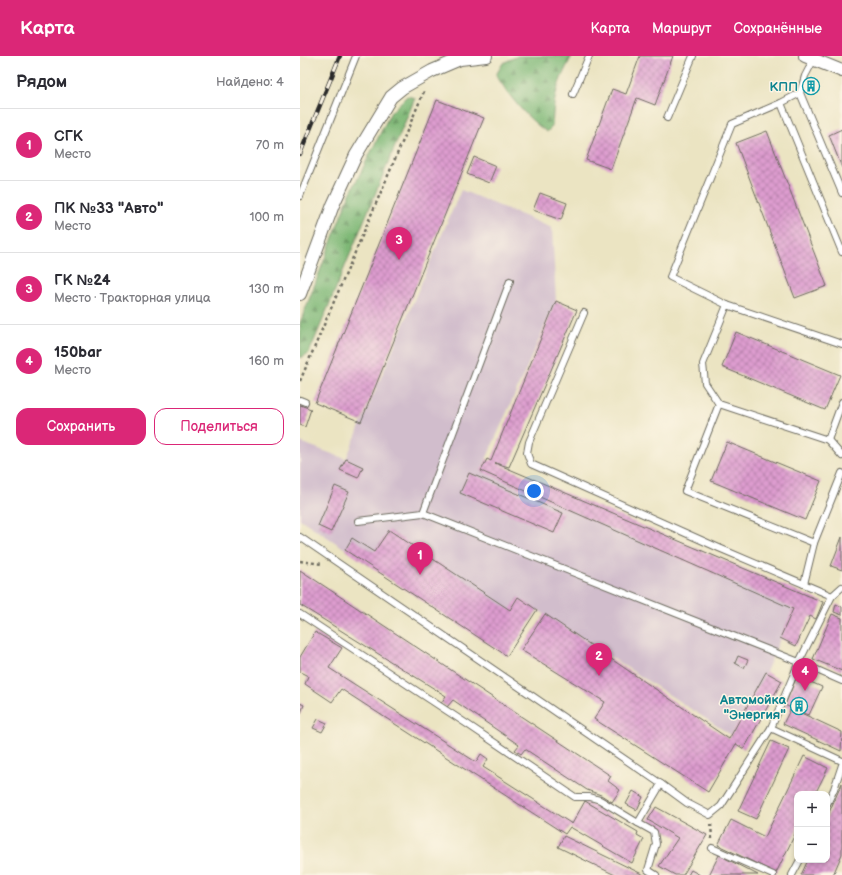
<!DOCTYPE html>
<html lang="ru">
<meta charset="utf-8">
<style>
body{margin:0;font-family:"Balsamiq Sans",sans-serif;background:#f2f2f3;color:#2b2b33}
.controls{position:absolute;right:12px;bottom:12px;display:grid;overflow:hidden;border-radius:8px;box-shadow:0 2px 6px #0003}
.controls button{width:36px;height:36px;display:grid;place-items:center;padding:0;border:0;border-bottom:1px solid #e1e1e2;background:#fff;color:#2b2b33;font:20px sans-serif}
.you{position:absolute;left:234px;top:435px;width:14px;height:14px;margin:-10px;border:3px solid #fff;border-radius:50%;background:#1a73e8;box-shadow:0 0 0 6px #1a73e833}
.badge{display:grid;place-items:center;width:26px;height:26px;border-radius:50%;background:#db2777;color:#fff;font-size:13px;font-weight:700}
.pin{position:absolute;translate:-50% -33px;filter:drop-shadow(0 1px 2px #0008)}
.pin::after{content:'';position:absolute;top:21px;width:14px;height:12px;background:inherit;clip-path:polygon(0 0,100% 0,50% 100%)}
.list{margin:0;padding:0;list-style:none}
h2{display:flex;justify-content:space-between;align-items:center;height:52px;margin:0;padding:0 16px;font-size:17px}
h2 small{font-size:13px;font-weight:400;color:#7c7c81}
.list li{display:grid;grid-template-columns:26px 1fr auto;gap:12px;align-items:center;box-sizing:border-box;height:72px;padding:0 16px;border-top:1px solid #e1e1e2}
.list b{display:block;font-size:15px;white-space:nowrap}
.list p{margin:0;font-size:13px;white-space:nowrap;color:#7c7c81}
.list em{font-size:13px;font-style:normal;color:#7c7c81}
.actions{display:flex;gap:8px;padding:12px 16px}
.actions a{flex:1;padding:9px 0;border:1px solid #db2777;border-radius:12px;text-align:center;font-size:14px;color:#db2777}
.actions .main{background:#db2777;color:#fff}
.map{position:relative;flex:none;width:542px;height:819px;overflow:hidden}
header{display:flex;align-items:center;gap:24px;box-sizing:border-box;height:56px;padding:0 20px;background:#db2777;color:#fff}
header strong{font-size:19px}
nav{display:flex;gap:22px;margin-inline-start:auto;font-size:14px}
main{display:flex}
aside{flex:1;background:#fff}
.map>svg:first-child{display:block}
.industrial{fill:#d1bdcc}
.forest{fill:url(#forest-firs);stroke:#547250}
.building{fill:url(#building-cross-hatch)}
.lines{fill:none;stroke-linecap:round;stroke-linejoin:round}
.service-casing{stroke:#6e6c60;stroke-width:8}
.minor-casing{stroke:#6e6c60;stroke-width:14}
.path{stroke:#6e6c60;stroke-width:2.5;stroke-dasharray:3 3;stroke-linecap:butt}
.service{stroke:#fff;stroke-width:6}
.minor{stroke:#fff;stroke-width:12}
.rail-casing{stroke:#2b2b2b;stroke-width:4.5}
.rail{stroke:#fcf5e5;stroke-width:3;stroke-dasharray:9;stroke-linecap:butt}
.labels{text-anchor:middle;stroke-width:3;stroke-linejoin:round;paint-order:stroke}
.culture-label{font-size:13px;font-weight:bold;fill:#0d838f;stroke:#fcf5e5;text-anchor:end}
</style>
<header>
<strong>Карта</strong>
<nav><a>Карта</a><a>Маршрут</a><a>Сохранённые</a></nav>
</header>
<main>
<aside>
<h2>Рядом<small>Найдено: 4</small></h2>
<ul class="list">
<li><span class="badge">1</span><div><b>СГК</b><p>Место</p></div><em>70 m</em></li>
<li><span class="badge">2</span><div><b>ПК №33 &quot;Авто&quot;</b><p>Место</p></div><em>100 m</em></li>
<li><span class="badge">3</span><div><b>ГК №24</b><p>Место · Тракторная улица</p></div><em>130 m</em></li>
<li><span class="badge">4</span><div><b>150bar</b><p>Место</p></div><em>160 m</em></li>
</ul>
<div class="actions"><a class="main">Сохранить</a><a>Поделиться</a></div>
</aside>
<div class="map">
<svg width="542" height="819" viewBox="0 0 542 819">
<defs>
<pattern id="forest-firs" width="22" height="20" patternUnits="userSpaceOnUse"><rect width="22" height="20" fill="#7eb876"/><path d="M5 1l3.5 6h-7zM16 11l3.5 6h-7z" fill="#679661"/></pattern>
<pattern id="building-cross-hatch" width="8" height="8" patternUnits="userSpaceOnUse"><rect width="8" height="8" fill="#dd9ccf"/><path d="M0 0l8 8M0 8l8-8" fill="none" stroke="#b37fa8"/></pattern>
</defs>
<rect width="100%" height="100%" fill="#fcf5e5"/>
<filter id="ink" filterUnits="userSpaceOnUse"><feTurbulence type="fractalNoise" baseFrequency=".025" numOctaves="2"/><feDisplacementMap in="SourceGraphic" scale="8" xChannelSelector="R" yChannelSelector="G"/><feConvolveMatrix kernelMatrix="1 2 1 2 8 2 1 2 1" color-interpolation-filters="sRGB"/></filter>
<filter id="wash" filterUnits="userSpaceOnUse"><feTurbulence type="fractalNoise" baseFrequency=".012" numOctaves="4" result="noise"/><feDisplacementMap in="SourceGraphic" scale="16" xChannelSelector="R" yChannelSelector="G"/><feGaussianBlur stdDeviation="0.9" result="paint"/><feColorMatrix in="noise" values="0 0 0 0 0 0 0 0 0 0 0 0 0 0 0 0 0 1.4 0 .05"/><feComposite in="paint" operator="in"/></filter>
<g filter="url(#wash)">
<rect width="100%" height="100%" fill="#ebe4c2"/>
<path class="industrial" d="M161 134 252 172 256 245 181 415 493 553 466 616 431 679 238 554 207 600 0 463V386L46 403Z"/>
<g class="forest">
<path d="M218 0H272C257 28 254 39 252 71L247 76C225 61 210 41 196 19L203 7Z"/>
<path d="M107 40 115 42 9 297 0 302V267L48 142 91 56Z"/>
</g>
<g id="blocks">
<g class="building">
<path d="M340 0H373L355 49 337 42 311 113 286 104 312 33 326 38Z"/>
<path d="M510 24 515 26 511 35 506 33Z"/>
<path d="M137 44 184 62 61 366 15 347Z"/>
<path d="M542 73V112L529 79Z"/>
<path d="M467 75 527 230 495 242 436 87Z"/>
<path d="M174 101 196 110 189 127 167 118Z"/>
<path d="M240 137 267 147 261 164 233 154Z"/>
<path d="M256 245 277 254 209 411 195 407 523 546 516 563 510 560 496 590 480 582 493 553 181 415 187 403 191 405Z"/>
<path d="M436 276 540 319 525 354 422 311Z"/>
<path d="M0 349 11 353 5 371 0 369Z"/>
<path d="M427 386 521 425 505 464 411 425Z"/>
<path d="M46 403 63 411 58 422 40 414Z"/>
<path d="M169 417 263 457 254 477 160 437Z"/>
<path d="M35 430 49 436 31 476 18 470Z"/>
<path d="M89 474 210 554 218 541 237 554 207 600 45 494 52 482 74 496Z"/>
<path d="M542 481V514L531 510Z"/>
<path d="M0 514 311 720 308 725 320 734 312 746 301 739 287 734 225 693 221 698 215 694 219 689 153 644 147 651 141 647 146 640 0 549Z"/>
<path d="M536 548 542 551V559L534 556Z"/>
<path d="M245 558 429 683 466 616 482 625 444 693 436 688 408 736 294 663 305 646 221 594Z"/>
<path d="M532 558 542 562V615L513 603Z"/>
<path d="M15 576 42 592 29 612 176 706 181 698 188 703 183 711 272 768 285 745 338 776 337 779 344 783 332 807 270 771 265 778 41 633 32 646 5 628 8 620 0 616V601Z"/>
<path d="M438 600 448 604 444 612 435 607Z"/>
<path d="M497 620 522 631 509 659 499 656 542 676 541 695 483 668 491 652 485 649Z"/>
<path d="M0 647 4 649 0 659Z"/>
<path d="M18 663 27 667 22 676 13 672Z"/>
<path d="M471 685 489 693 456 763 438 755Z"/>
<path d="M504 700 528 712 515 738H497V774L476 817 418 789 431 764 465 781Z"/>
<path d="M542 727V798L533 819H501L508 804H527V761Z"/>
<path d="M333 735 343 741 337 754 326 748Z"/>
<path d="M356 751 407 779 383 819H375L359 810 378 782 348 764Z"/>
<path d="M264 780 344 819H315L258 791Z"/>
<path d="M419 799 458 819H409Z"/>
<path d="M391 814 400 819H388Z"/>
</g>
</g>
</g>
<g filter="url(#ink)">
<use href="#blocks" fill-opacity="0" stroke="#6e6c60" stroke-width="1"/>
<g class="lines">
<g class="service-casing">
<g id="service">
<path d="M514 3 505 20 500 37 481 47 432 68 370 221 427 249 542 288"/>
<path d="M500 37 542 137"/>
<path d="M273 38 289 0"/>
<path d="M481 47 542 196"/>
<path d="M367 62 393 0"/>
<path d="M0 140 56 0"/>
<path d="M427 249 403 308 405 327 419 348 528 384 542 346"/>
<path d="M284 257 229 386 227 397 231 408 419 492 532 540"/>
<path d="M0 344 5 346"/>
<path d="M419 348 385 435 514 487 542 417"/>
<path d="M528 384 542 400"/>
<path d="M123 457 210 225"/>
<path d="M58 465 123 457 499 606 532 540 542 531"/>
<path d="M0 481 361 728 387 747 410 759 421 750 471 672 499 606 542 625"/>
<path d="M504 528 514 487"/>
<path d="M0 558 167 668 275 741H290L300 744 338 767 361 728"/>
<path d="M471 672 542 705"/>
<path d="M527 748 534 733 542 709"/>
<path d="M338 767 354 776 356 788 348 814 356 819"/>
<path d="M412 792 473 819"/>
<path d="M492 819 500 804"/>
</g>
</g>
<g class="minor-casing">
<g id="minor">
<path d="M505 0 542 15"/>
<path d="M0 238 33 149 56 99 91 41 102 32 132 15 160 3 186 0"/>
</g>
</g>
<g class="path">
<path d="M0 325 125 33"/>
<path d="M0 505 22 508"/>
<path d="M411 768 412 783"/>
</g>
<use href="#service" class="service"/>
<use href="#minor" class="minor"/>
<g class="rail-casing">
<path id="rail" d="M0 98 40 0"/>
</g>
<use href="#rail" class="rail"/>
</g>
</g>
<defs>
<g id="building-ring" transform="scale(0.9)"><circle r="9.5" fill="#fcf5e5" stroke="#0f9aa8" stroke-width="1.5"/><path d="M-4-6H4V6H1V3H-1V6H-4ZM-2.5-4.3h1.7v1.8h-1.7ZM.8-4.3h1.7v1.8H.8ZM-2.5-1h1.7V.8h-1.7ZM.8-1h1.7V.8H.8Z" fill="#0f9aa8"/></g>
</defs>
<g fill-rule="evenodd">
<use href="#building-ring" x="511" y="30"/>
<use href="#building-ring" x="499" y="650"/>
</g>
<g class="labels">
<g class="culture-label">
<text x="498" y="35">КПП</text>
<text x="486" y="648">Автомойка<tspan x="486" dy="15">"Энергия"</tspan></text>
</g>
</g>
</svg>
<div class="controls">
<button>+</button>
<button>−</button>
</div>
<div class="you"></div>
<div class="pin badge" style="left:120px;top:519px">1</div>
<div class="pin badge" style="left:299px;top:620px">2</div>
<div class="pin badge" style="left:99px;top:204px">3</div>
<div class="pin badge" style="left:505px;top:635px">4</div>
</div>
</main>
